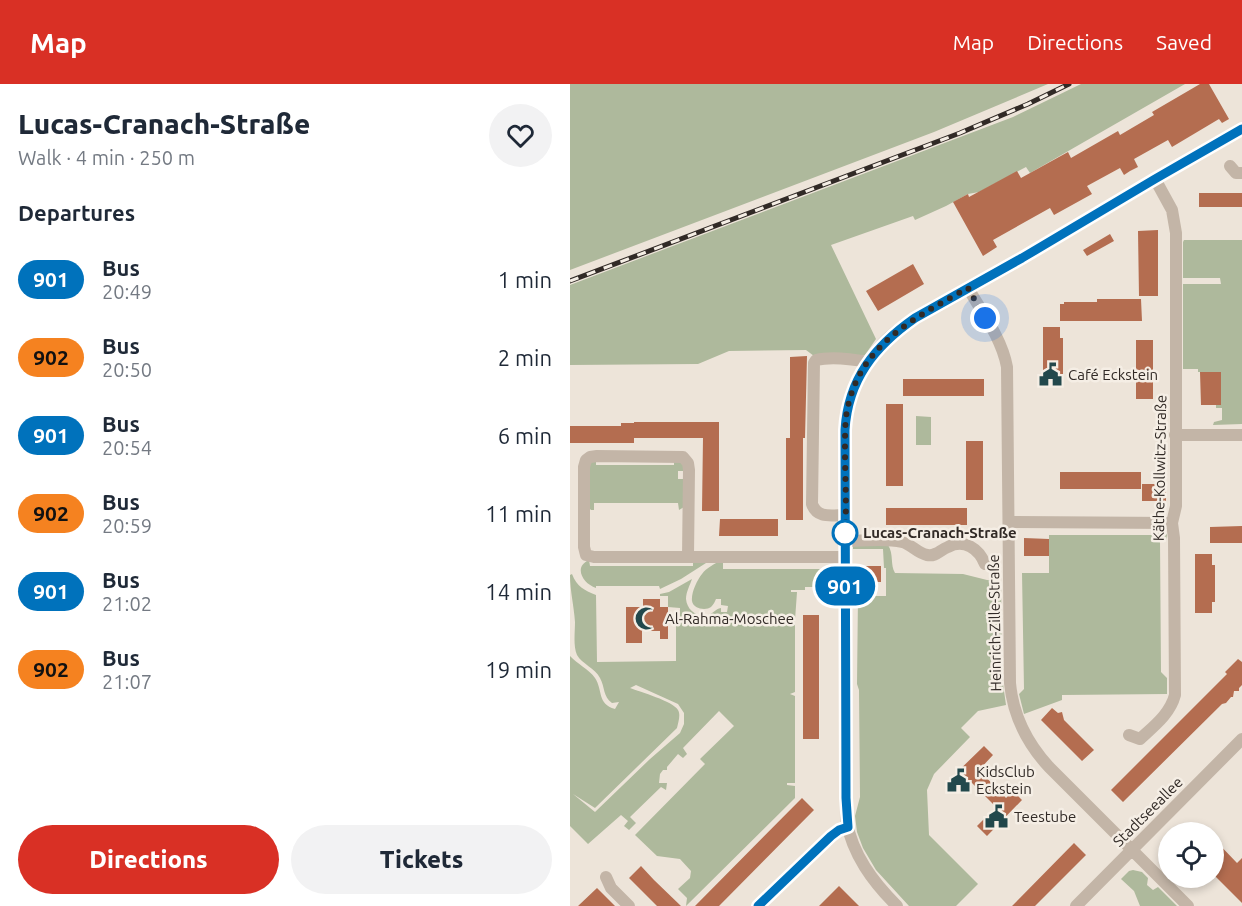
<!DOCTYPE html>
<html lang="en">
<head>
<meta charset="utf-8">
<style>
  body { margin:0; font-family:Ubuntu,sans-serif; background:#f2f2f3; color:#1f2937; height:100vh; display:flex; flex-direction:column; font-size:22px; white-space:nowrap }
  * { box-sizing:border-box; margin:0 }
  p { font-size:20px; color:#747a83 }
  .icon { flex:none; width:33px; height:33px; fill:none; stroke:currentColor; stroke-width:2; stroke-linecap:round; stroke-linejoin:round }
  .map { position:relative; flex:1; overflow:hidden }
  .sheet { display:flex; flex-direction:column; background:#fff; width:570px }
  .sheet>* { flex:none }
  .badge { padding:0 12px; border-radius:20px; font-size:21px; line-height:39px }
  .buttons { position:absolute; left:588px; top:738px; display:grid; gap:12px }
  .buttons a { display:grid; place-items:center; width:66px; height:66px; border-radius:50%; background:#fff; box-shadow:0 3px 9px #0003; font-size:30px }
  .you { position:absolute; width:30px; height:30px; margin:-15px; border:4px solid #fff; border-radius:50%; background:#1a73e8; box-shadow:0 0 0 9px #1a73e833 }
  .map>.badge { position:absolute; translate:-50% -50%; box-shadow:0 0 0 3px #fff }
  h2 { padding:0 18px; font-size:22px; line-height:54px }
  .round { display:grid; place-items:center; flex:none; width:63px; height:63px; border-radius:32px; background:#f2f2f3 }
  .head { display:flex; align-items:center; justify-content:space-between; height:102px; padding:0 18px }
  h1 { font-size:28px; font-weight:800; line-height:45px }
  .primary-button { display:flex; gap:12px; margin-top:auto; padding:12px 18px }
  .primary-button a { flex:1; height:69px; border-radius:36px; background:#d93025; color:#fff; font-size:24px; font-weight:800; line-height:69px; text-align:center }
  .primary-button a+a { background:#f2f2f3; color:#1f2937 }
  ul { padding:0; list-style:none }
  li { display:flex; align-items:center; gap:18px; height:78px; padding:0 18px }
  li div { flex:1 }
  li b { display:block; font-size:22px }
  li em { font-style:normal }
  li .badge { min-width:66px; font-weight:700; text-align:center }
  header { display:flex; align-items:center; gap:36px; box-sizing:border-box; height:84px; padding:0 30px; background:#d93025; color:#fff }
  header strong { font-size:28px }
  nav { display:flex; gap:33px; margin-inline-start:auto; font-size:21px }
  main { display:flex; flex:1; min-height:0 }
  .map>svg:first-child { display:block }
  .green { fill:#aeb99c; fill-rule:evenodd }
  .building { fill:#b46d50 }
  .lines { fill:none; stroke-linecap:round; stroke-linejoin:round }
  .minor { stroke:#c3b5a7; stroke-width:12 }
  .rail-casing { stroke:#312a26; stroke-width:5 }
  .rail { stroke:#f5eee5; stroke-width:3; stroke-dasharray:9; stroke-linecap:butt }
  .line-casing { stroke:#fff; stroke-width:14 }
  .line { stroke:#0072bc; stroke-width:9 }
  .walk { stroke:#312a26; stroke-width:6; stroke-dasharray:0 10.8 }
  .stop-dot { fill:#fff; stroke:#0072bc; stroke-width:3 }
  .labels { text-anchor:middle; stroke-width:5; stroke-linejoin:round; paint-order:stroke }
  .poi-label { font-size:15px; fill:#312a26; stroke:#f5eee5; text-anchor:start }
  .street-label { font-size:15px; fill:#312a26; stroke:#f5eee5 }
  .stop-label { font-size:15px; font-weight:bold; fill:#312a26; stroke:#f5eee5; text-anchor:start }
</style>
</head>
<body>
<header>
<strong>Map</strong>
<nav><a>Map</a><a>Directions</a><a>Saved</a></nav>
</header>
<main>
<section class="sheet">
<div class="head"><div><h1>Lucas-Cranach-Straße</h1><p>Walk · 4 min · 250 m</p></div><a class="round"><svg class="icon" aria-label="heart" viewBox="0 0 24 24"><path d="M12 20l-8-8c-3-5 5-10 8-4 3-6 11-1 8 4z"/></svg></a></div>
<h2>Departures</h2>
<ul>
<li><span class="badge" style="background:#0072bc;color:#fff">901</span><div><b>Bus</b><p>20:49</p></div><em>1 min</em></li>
<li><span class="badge" style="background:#f58220;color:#111">902</span><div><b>Bus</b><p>20:50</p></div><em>2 min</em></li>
<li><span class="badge" style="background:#0072bc;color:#fff">901</span><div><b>Bus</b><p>20:54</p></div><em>6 min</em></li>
<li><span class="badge" style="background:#f58220;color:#111">902</span><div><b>Bus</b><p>20:59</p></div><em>11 min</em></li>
<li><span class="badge" style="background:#0072bc;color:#fff">901</span><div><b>Bus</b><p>21:02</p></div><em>14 min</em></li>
<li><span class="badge" style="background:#f58220;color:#111">902</span><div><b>Bus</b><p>21:07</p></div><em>19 min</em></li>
</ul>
<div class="primary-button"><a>Directions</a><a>Tickets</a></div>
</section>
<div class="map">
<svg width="672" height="822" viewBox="0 0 672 822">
  <rect width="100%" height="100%" fill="#ede4d9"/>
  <path class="green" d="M 0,0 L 478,0 L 364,48 L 0,186 Z
    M 511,0 L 615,0 L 460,89 L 456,83 L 409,108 L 398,110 L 376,122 L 345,136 L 343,132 L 261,161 L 306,255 L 295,271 L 290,272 L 244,272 L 236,266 L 159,267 L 128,280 L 0,281 L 0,201 L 443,33 Z
    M 614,156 L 672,156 L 672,340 L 643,341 L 644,338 L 652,336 L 652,324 L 646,324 L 646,321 L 651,320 L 650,288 L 628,288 L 628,285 L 613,285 L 613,200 L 651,200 L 650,194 L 613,194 L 613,158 Z
    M 346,332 L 361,333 L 361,361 L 346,361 Z
    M 26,375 L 26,381 L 104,381 L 104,375 L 111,377 L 116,387 L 108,387 L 108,395 L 115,395 L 114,423 L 109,426 L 108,419 L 24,419 L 24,426 L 21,426 L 19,424 L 18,379 Z
    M 588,445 L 594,446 L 597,451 L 596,456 L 590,457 L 591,588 L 597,594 L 597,610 L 492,611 L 492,616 L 454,630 L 449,610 L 454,605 L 452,489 L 479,489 L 479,451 L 584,451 Z
    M 283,460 L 318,461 C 324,470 320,481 325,489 L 393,490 L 417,496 L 431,497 L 432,593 L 436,621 L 408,627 L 391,644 L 400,653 L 364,690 L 357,706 L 359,751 L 408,800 L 386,822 L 339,822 L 306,786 L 293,764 L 287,748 L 285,732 L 290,713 L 289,606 L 287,600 L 288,512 L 316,512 L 316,484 L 314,484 L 313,465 L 283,465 Z
    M 19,476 L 20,482 L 123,482 L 123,477 L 136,479 L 111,495 L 90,505 L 89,502 L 26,502 L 26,504 C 13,500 3,483 19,476 Z
    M 151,476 L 153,476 L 153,485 L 256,485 L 261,489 L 261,503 L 235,503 L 235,506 L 221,506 L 221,508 L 227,508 L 225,536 L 225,608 L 220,610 L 225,612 L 225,699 L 217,699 L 217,701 L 225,702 L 225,714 L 116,822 L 117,814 L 108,805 L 120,794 L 121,787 L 110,775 L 87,772 L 65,751 L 135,680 L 130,675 L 164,642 L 149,627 L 113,664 L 117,670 L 113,674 L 108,670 L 97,683 L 97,686 L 93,686 L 90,690 L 89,699 L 97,699 L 96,706 L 91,703 L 60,733 L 66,739 L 59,746 L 54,742 L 58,737 L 51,731 L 18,760 L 0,742 L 0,572 C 7,580 19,585 25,594 C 33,606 27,620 45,625 L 49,618 L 42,619 C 33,613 35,603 30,594 C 25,584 12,580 7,571 C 3,562 5,548 5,538 C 4,522 0,507 0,491 L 2,490 C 7,503 14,506 26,511 L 27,578 L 106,577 L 106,538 L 110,538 L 110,524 L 98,523 L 98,512 L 90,512 L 90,510 L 99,508 L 122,495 C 120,501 116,508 116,515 C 117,526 127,534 138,531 C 144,529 145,525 151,524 L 151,528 L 157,528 L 158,522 L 151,521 L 151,515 L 146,515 C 145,517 144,520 141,523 C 136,527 123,525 122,517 C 121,509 127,496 132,490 C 136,484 145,480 151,476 ZM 66,601 L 108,620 L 114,629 L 114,640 L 110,649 L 80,675 L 25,728 L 3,710 L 25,724 L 107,644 C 108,639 111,631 108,626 C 103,617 70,608 60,604 Z
    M 563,786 L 572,788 L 578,794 L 577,801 L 583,806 L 588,803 L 607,822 L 570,822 L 564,807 L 551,795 L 559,787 Z"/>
  <path class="building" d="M 630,0 L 639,0 L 659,35 L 652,39 L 649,35 L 602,63 L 598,56 L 564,75 L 568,83 L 560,87 L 554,91 L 550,84 L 517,102 L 522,110 L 484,131 L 480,124 L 423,156 L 427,163 L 413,172 L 383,118 L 398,110 L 399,113 L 447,87 L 451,94 L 498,68 L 501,74 L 548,47 L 550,51 L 584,31 L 582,28 Z
    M 629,109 L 672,109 L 672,123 L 629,123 Z
    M 588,146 L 588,212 L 569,212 L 568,147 Z
    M 540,150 L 544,157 L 517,172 L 513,166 Z
    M 343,180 L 354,200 L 308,227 L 296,207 Z
    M 527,215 L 571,215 L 572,237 L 490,237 L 490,220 L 494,220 L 494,218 L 527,218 Z
    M 473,243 L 490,243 L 490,254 L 493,254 L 493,290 L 490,290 L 490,302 L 473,302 Z
    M 566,256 L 583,256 L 583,315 L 566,315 Z
    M 237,272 L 235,354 L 233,354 L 233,436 L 216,436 L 216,354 L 220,354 L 220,273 Z
    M 630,288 L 651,288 L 651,321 L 631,321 Z
    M 333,295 L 414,295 L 414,312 L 333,312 Z
    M 316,320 L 333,320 L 333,402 L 316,402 Z
    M 64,338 L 149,338 L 149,427 L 132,427 L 133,354 L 64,354 L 64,359 L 0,359 L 0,342 L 51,342 L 51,339 L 64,339 Z
    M 396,357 L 413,357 L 413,416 L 396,416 Z
    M 490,388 L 571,388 L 571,405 L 490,405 Z
    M 572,400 L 596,400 L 596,417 L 572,417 Z
    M 316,424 L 397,424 L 397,441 L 316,441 Z
    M 150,435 L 208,435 L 208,452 L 149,452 Z
    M 672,442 L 672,459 L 640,459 L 640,443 Z
    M 454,454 L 479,455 L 479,472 L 454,472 Z
    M 625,470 L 642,470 L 642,481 L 645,481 L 645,518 L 642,518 L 642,529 L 625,529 Z
    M 294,482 L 311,482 L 311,498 L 294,498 Z
    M 73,515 L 90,515 L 90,523 L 98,523 L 98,555 L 90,555 L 90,547 L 72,547 L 72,559 L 56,559 L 56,523 L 73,523 Z
    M 233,531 L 249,531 L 249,655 L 233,655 Z
    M 668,575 L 672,578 L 672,601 L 669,604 L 669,607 L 664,607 L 663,613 L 661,613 L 656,619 L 652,620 L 553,718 L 541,706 L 657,590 L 655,588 Z
    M 482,624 L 488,629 L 492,628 L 494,636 L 524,666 L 512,677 L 471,636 Z
    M 414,662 L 423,671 L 409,686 L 436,714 L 443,707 L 452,716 L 417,752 L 407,742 L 426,723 L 399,696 L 389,706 L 379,696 Z
    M 232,714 L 244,726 L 149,822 L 125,822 Z
    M 644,755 L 667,779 L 672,774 L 672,819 L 644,791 Z
    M 504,759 L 516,771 L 465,822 L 442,822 Z
    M 71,782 L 84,796 L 111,822 L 87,822 L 59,794 Z
    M 269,802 L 289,822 L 249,822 Z
    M 27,804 L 45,822 L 8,822 Z"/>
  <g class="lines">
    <path class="minor" d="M 660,82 L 666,89 L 672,89
      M 398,204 C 412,228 432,255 437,283 L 440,599 C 443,632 457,659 479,683 L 618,822
      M 605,351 L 672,351
      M 275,431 C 262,431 247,435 242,420 L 244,279 L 246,276 C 262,272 282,275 298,278
      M 439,438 L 602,439
      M 275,457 C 292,457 316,454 332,458 C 341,460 347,469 357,471 C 366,473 370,466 378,463 C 394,454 409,465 415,480
      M 118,473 L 119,386 L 118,379 L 113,373 L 27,372 L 20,373 L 16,376 L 14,383 L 14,463 L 16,471 L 24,473 L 276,473
      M 559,651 L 570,655 C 584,642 600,630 605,611 L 604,454 L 602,439 L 606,422 L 606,149 L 602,126 L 585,95
      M 36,793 L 41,804 L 59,822
      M 188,822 L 261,752 L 269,746 L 278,743
      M 327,822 C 302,797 283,771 276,736 L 275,346 C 277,313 290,284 312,260 C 329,242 351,231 372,219 C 398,204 425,189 452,174 C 525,132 598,87 672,45
      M 506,822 L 672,655"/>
    <defs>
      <path id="rail" d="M 0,197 L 390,49 L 458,20 L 499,0"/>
    </defs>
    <use href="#rail" class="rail-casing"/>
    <use href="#rail" class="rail"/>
  </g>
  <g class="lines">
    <defs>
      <path id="line" d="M 188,822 L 261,752 L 269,746 L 278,743 L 276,714 L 275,346 C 278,295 305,262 345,234 L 452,174 L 585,95 L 672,45"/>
    </defs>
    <use href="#line" class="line-casing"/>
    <use href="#line" class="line"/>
    <path class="walk" d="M 275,449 C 277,421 275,393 275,366 C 275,355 275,344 276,333 C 286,262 343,235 398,204 L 415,234"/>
  </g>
  <defs>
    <symbol id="civic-bare" viewBox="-9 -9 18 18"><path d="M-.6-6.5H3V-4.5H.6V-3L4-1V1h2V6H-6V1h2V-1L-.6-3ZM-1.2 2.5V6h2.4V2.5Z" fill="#22484c" stroke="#f5eee5" stroke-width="2.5" paint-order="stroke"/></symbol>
    <symbol id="mosque-bare" viewBox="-9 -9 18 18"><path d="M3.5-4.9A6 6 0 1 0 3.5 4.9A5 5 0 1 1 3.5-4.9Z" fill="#22484c" stroke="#f5eee5" stroke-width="2.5" paint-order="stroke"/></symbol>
  </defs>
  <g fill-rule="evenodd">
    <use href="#civic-bare" x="464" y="274" width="33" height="33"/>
    <use href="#mosque-bare" x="60" y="518" width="33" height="33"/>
    <use href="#civic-bare" x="372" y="680" width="33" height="33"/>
    <use href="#civic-bare" x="410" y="716" width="33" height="33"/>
  </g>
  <circle class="stop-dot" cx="275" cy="449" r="12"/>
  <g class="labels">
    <g class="poi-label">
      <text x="498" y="296">Café Eckstein</text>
      <text x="95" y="540">Al-Rahma-Moschee</text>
      <text x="406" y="693">KidsClub<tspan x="406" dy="17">Eckstein</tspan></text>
      <text x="444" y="738">Teestube</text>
    </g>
    <g class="street-label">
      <text transform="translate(590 384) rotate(-89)" y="5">Käthe-Kollwitz-Straße</text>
      <text transform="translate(425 539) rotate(-91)" y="5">Heinrich-Zille-Straße</text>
      <text transform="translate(578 728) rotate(-45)" y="5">Stadtseeallee</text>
    </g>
    <g class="stop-label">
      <text x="293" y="454">Lucas-Cranach-Straße</text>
    </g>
  </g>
</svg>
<div class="buttons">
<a><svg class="icon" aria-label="locate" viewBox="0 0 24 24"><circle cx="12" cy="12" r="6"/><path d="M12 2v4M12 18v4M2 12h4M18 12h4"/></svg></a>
</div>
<div class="you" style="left:415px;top:234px"></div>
<b class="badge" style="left:275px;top:502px;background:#0072bc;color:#fff">901</b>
</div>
</main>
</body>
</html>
